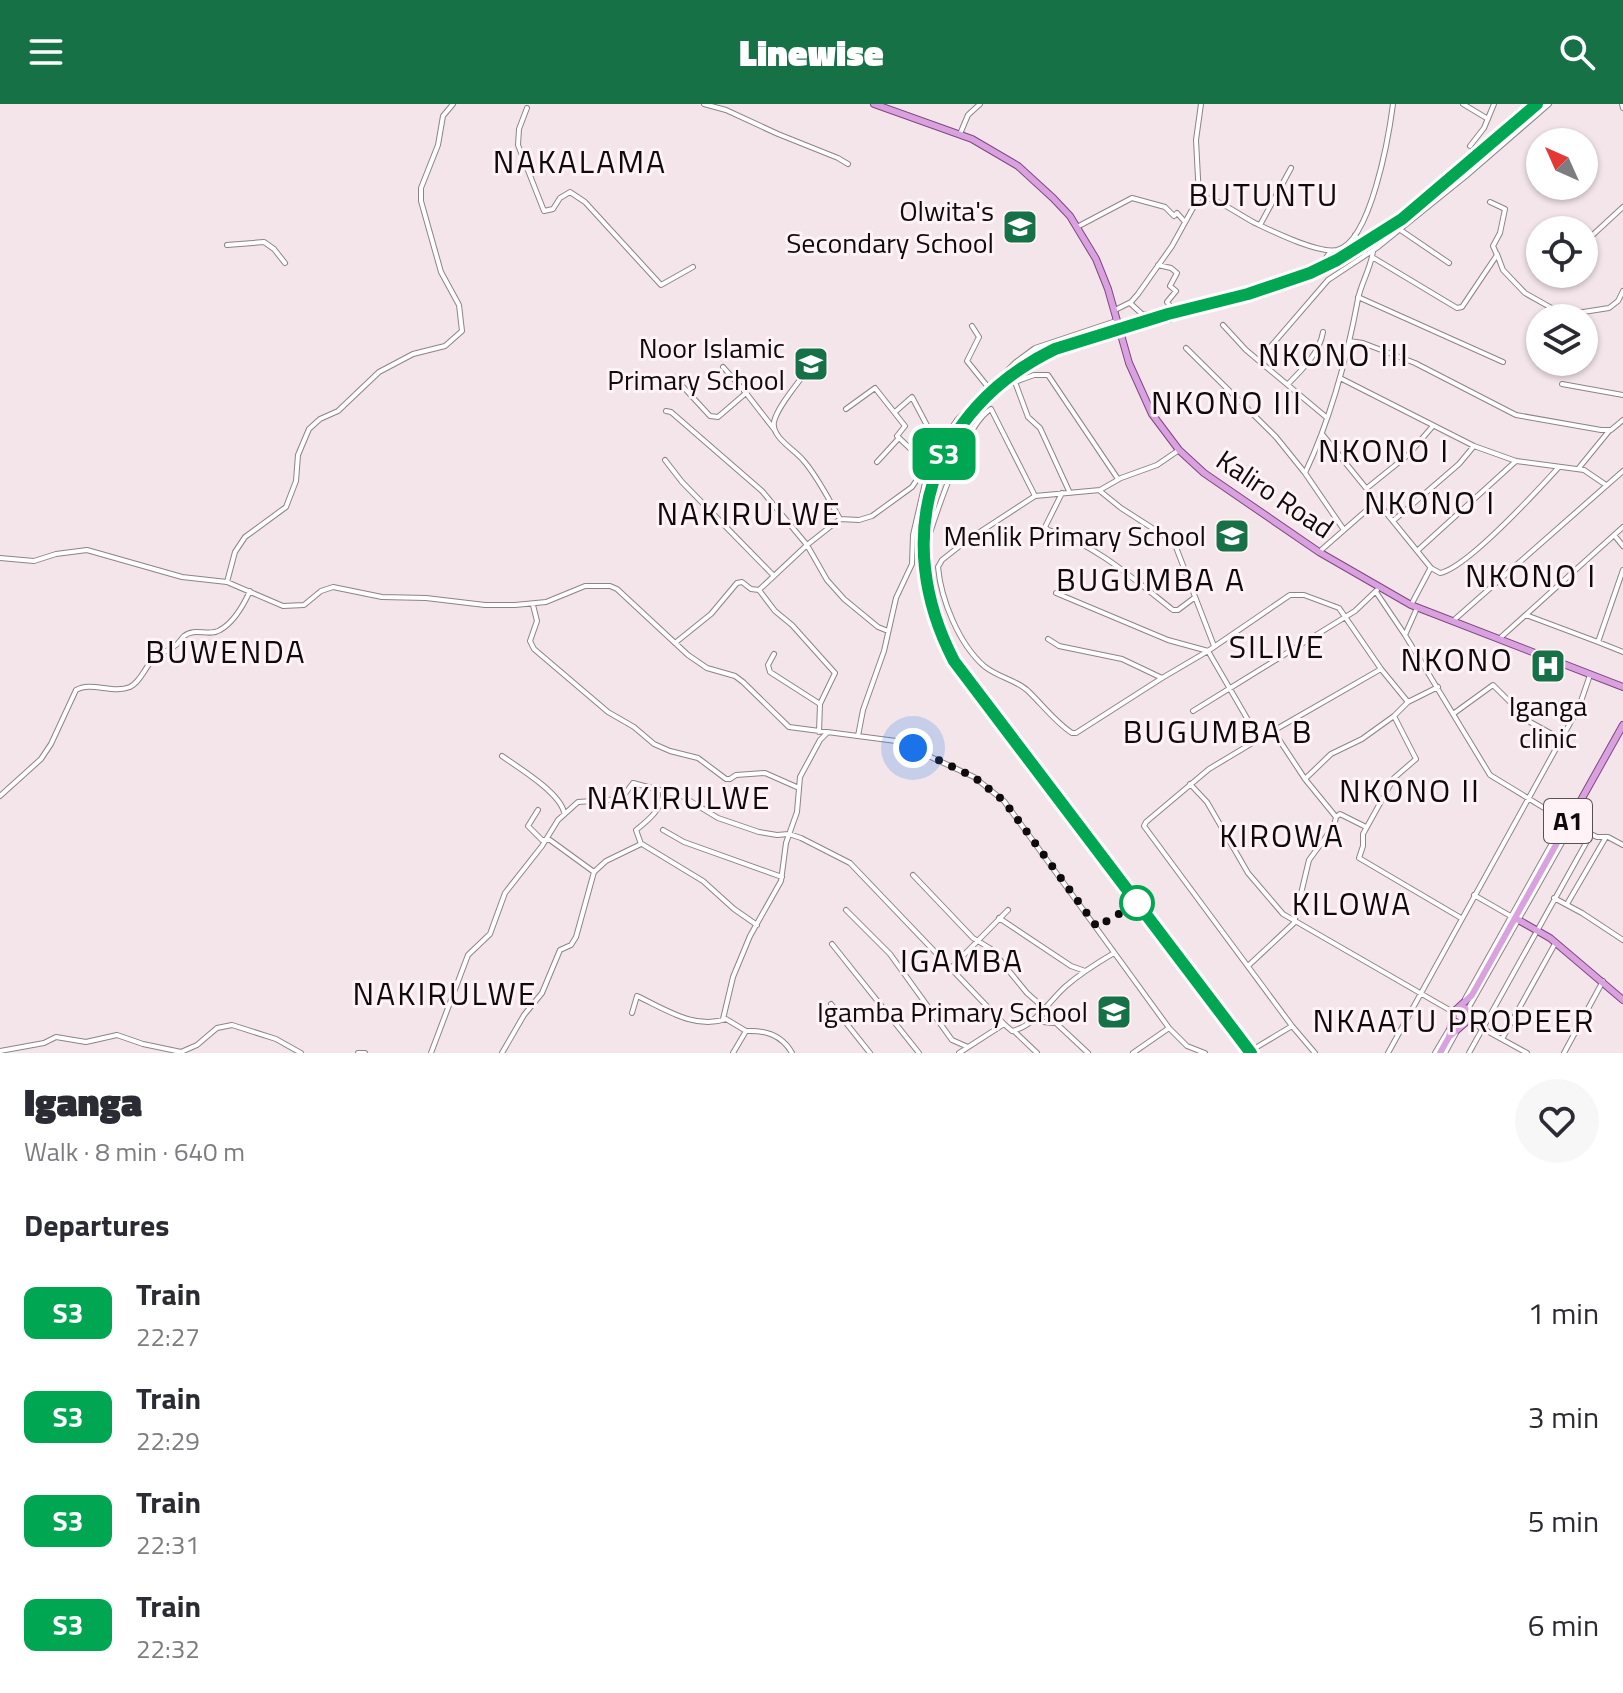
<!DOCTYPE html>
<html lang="en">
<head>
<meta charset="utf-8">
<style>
  body { margin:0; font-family:"Titillium Web",sans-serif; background:#f7f7f7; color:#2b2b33; height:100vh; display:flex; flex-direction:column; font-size:30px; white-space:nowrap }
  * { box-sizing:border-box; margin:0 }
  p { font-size:26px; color:#7c7c81 }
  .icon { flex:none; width:44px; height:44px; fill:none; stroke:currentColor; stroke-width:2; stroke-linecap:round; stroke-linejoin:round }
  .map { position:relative; height:949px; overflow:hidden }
  .side { display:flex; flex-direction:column; background:#fff; flex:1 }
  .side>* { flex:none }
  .badge { padding:0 16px; border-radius:12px; font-size:28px; line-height:52px }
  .needle { width:52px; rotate:315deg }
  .buttons { position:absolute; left:1526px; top:24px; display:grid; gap:16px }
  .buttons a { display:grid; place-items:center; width:72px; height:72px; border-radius:50%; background:#fff; box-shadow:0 2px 6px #0004; font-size:40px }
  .you { position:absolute; width:40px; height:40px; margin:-20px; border:6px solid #fff; border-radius:50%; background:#1a73e8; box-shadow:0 0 0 12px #1a73e833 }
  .map>.badge { position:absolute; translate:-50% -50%; box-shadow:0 0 0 4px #fff }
  h2 { padding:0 24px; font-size:30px; line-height:72px }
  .round { display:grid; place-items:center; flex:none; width:84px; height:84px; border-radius:42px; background:#f7f7f7 }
  .summary { display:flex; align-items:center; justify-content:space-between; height:136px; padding:0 24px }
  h1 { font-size:38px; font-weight:800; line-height:60px }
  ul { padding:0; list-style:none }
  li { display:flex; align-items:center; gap:24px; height:104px; padding:0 24px }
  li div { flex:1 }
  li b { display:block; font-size:30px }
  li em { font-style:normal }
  li .badge { min-width:88px; font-weight:700; text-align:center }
  header { display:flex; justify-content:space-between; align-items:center; height:104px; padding:0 24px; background:#167146; color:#fff; font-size:36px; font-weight:800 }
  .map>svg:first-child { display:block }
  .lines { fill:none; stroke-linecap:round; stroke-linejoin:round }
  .minor-casing { stroke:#8f8387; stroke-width:6 }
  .major-casing { stroke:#824586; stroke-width:8 }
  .minor { stroke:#fff; stroke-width:4 }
  .major { stroke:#d9a2de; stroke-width:6 }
  .rail-casing { stroke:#393335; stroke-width:5 }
  .rail { stroke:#fff3f7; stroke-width:2; stroke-dasharray:6; stroke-linecap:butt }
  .line-casing { stroke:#fff; stroke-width:18 }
  .line { stroke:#00a651; stroke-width:12 }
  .walk { stroke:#0f0b0c; stroke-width:8; stroke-dasharray:0 14.4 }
  .stop-dot { fill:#fff; stroke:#00a651; stroke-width:4 }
  .labels { text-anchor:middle; stroke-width:6; stroke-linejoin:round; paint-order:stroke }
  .shield { fill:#fff3f7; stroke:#575152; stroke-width:2 }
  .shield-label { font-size:26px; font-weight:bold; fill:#0f0b0c }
  .poi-label { font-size:28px; fill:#0f0b0c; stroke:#fff3f7; text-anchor:end }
  .street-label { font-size:28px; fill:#0f0b0c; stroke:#fff3f7 }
  .quarter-label { font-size:32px; letter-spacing:2px; fill:#0f0b0c; stroke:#fff3f7 }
</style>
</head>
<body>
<header><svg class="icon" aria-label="menu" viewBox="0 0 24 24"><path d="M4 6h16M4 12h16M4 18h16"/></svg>Linewise<svg class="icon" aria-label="search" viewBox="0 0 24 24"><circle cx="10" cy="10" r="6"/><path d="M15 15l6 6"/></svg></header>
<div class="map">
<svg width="1623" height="949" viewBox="0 0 1623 949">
  <rect width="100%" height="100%" fill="#f3e5ea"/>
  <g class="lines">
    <defs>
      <path id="minor" d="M 704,0 L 726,6 L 778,30 L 838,54 L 848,60
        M 1463,0 L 1488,15
        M 1622,0 L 1623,4
        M 527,4 L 519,25 L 518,41 L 544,107 L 553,105 L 560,94 L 570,88 L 585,98 L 661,181 L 693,163
        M 960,30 L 968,11 L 980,0
        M 1470,42 L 1484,24 L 1494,0
        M 1199,93 L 1196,36 L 1201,0
        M 1260,121 L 1291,64
        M 1077,123 L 1132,94 L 1165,103 L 1174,112 L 1177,109 L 1185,118
        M 1399,125 L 1449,159
        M 1355,131 L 1365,151
        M 1532,139 L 1540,146
        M 1584,139 L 1623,103
        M 227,141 L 264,138 L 274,145 L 285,159
        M 1497,150 L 1503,166 L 1525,189 L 1564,211 L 1609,204 L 1618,197 L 1623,187
        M 1372,153 L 1457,204 L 1462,203 L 1497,151 L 1493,142 L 1500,129 L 1505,105 L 1490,98
        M 1158,161 L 1171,164 L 1177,169 L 1170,182 L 1176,187 L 1167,198 L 1171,203 L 1168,210 L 1170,216
        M 1358,193 L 1503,258
        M 1130,199 L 1143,211 L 1224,196 L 1309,168 L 1320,162 L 1331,147
        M 1115,206 L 1131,198 L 1138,190 L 1172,142 L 1199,93 C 1219,94 1237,110 1255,119 C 1272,127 1318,150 1337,146 C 1371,138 1389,31 1393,0
        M 1223,221 L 1246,246 L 1326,313
        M 972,222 L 979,233 L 967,257 L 988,283
        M 1349,237 L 1363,239 L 1415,259 L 1516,311 L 1601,326 L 1611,326 L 1623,316
        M 1186,244 L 1276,333 L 1305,369 L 1344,426 L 1319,448
        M 1259,256 L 1328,176 L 1378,143 L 1466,72 L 1549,0
        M 808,265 C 799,278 777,303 774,318 C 771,333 795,346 803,356 C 818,373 829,396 840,415
        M 674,273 L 710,312 L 718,313 L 746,289 L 723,263
        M 1340,274 L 1474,342 L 1516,357 L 1584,366 L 1606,381
        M 1288,280 C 1302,266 1320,248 1323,228
        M 1562,280 L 1623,291
        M 746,289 L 774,325
        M 846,305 L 875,284 L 905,322 L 897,332 L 919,353 L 931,357
        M 666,307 L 671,308 L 762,387 L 807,441 L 827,476 L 844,495 L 878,523 L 888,527
        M 895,308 L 912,293 L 931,329 L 944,336
        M 1322,330 L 1431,464 L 1440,469 C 1467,464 1537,387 1558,364
        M 665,356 L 682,378 L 773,471
        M 877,358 L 899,334
        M 1578,365 L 1609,327
        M 1305,369 C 1331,314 1347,254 1358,195 C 1361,179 1371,164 1373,147
        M 1367,384 L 1408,351 L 1432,323
        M 1069,387 L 1040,324 L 1028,313 L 1015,278 L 1034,271 L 1048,271 L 1118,375
        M 1100,387 L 1121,404 L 1174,438 L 1214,542
        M 1062,389 L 1045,423 L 1048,426 C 1094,439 1136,477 1173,506 L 1178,506 L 1194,494
        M 1393,417 L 1459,360 L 1474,342
        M 1344,426 L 1376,398
        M 930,429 C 939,401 967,318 991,305 L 1035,392
        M 1614,431 L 1623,442
        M 1417,447 L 1516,357
        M 0,454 L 34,457 L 56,450 L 87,446 L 182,473 L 227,478 L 283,502 L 304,501 L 321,487 L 333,483 L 382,493 L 426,494 L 485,501 L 515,501 L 546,498 L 585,482 L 610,482 L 617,485 L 688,551 L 707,564 L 735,572 L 743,578 L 789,623 L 896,637 L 974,673 L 1004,697 L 1169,924 L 1187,942 L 1205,949
        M 227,478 L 235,448 L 245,433 L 286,403 L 296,377 L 298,351 L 309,325 L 320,315 L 338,307 L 379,268 L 413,250 L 445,242 L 462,227 L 459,201 L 441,168 L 421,97 L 421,84 L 438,41 L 443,12 L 453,0
        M 759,486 L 775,507 L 792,521 L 835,569 L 820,600 L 819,628
        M 1376,488 L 1405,531 L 1490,671 L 1572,721 L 1597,733 L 1608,733 L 1623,741
        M 1056,489 L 1168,536 L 1208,547 L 1259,635 L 1381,565
        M 533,501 L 537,517 L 530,537 L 534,545 L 608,608 L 634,623 L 654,640 L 670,647 L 698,654 L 726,675 L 730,675 L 736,671 L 765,669 L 799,684
        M 1411,501 L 1430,465
        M 1526,511 L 1598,538 L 1623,466
        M 1454,516 L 1623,367
        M 1405,531 L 1417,504
        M 1048,535 L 1059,542 L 1122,555 L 1162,574 L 1208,547 L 1290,491 L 1304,491 L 1339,504 L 1381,565 L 1408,598
        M 1499,535 L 1623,423
        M 1598,538 L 1623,548
        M 675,539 L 711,510 L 737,479 L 742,478 L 751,485 L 759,486 L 807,441 L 840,415 L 859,416 L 872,412 L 912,383 L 957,316 L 1016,258 L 1035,244 L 1116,217
        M 774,550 L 768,561 L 770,568 L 820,600
        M 1162,574 L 1076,629 L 1072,629 C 1055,618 1042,600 1027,586 C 1014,575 997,573 984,562 C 959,540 941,496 938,463 L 942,456 L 966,437 L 1035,392 L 1100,386 L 1121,374 L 1157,361 L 1179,346
        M 1193,607 L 1355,507 L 1377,486
        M 1453,610 L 1493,581 L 1530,618 L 1561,635
        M 1394,612 L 1416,655 L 1394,674 L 1363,730 L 1363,742 L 1359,754 L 1461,814
        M 858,632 L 863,606 L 884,547 L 896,494 L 912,460 L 913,431 L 928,366
        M 1259,635 L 1209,665 L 1146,718 L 1144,722 L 1292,922 L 1315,949
        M 502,652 C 519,664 559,688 564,708
        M 1305,675 L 1331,650 L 1362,635 L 1394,612 L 1408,598 L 1438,583
        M 1190,680 L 1207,698 L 1248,769 L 1283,810 L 1453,908
        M 0,692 L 41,655 L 51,640 L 76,586 C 91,577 113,590 130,583 C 140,578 144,566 150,559 C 156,550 167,548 176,541 C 179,539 181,535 184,532 C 195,523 209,533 220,526 C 233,519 244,500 250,487
        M 538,706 L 528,722 L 542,736 L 550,736 L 594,768
        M 1336,713 L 1340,710 L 1366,723
        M 663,726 L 684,738 L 782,773
        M 642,740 L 703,777 L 734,805 L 757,821
        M 913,771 L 973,834 L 991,845 L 1027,889 L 1044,904
        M 1474,791 L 1514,814
        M 1554,794 L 1582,809 L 1623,836
        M 1567,800 L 1606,733
        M 846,806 L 890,850 L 952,936 L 968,943
        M 999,814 L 1071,862 L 1085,867
        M 832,840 L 919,949
        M 1248,862 L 1294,819 L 1309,756 L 1334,722 L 1336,713 L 1305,675 L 1274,628
        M 951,864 L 1008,806
        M 1465,895 L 1565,716
        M 831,900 L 870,949
        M 1469,903 L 1572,721
        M 1043,907 L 1088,949
        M 632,909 L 637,892 C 665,905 695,926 726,915 L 746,927
        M 723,915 L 733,873 L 750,832 L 781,777 L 786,739 L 797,708 L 800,673 L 820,636 L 827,629
        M 1467,916 L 1527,949
        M 1034,917 L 1053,919
        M 1014,927 L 1037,949
        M 1502,935 L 1556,838
        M 0,947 L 44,939 L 56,933 L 86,938 L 117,931 L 143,940 L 181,948 L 197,941 L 217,924 L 232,921 L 276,935 L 301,949
        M 358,949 L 365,949
        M 431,949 L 468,851 L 490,830 L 505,789 L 542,742 L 558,716 L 578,698 L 621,695 L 633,679 L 682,692 L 718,714 L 759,728 L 777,731 L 789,730 L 801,734 L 850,759 L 1004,920
        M 502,949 L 524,911 L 542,889 L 560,846 L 571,841 L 576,833 L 594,768 L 606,757 L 641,740 L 636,726 C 650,715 662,705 664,686
        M 733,949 L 746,927 C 766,926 782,931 792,949
        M 959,949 L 1004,920 L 1012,927 C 1035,922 1049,897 1066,882 C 1081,869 1097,859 1114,849
        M 1133,949 L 1169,924
        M 1247,949 L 1292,922
        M 1388,949 L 1579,603 L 1590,571
        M 1435,949 L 1448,927
        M 1445,949 L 1456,929
        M 1469,949 L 1591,730
        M 1564,949 L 1603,877"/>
      <path id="major" d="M 874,0 L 972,35 L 1018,62 L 1053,94 L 1070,112 L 1096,155 L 1108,185 L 1129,259 L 1152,310 L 1179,346 L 1204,369 L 1319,448 L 1411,501 L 1623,583
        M 1515,814 L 1550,834 L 1623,896
        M 1459,903 L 1472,891 L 1623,621
        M 1449,933 L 1466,918 L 1469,911 L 1465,904 L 1459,903 L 1453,908 L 1452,916 L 1462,921
        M 1440,949 L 1449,933 L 1452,916"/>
    </defs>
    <use href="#minor" class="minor-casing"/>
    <use href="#major" class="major-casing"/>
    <use href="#minor" class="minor"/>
    <use href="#major" class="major"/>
    <defs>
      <path id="rail" d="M 1251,949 L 954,557 C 890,434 929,305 1055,245 L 1168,210 L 1248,190 L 1310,169 L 1337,156 L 1402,115 L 1537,0"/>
    </defs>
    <use href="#rail" class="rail-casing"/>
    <use href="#rail" class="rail"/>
  </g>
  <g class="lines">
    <defs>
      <path id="line" d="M 1251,949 L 954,557 C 890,434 929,306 1055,245 L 1168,210 L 1248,190 L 1310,169 L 1337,156 L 1402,115 L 1537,0"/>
    </defs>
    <use href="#line" class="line-casing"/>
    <use href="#line" class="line"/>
    <path class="walk" d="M 913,644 L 974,673 L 1004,697 L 1097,823 L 1137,799"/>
  </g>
  <defs>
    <symbol id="school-square" viewBox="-11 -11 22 22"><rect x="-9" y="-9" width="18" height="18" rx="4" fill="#167146" stroke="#fff3f7"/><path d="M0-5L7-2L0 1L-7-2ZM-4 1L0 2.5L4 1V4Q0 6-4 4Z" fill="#fff"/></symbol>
    <symbol id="hospital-square" viewBox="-11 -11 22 22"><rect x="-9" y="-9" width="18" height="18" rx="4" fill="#167146" stroke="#fff3f7"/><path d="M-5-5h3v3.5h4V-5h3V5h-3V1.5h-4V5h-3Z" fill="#fff"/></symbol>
  </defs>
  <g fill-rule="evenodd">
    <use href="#school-square" x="1000" y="103" width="40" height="40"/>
    <use href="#school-square" x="791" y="240" width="40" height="40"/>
    <use href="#school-square" x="1212" y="412" width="40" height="40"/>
    <use href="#hospital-square" x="1528" y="542" width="40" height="40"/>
    <use href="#school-square" x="1094" y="888" width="40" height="40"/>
  </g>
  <circle class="stop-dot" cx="1137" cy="799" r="16"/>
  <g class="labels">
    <rect class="shield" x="1544" y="695" width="48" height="44" rx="6"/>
    <g class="shield-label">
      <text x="1568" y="726">A1</text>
    </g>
    <g class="poi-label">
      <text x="994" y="117">Olwita's<tspan x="994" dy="32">Secondary School</tspan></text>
      <text x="785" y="254">Noor Islamic<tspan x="785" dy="32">Primary School</tspan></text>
      <text x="1206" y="442">Menlik Primary School</text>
      <text x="1548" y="612" text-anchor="middle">Iganga<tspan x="1548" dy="32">clinic</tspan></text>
      <text x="1088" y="918">Igamba Primary School</text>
    </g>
    <g class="street-label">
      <text transform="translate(1275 390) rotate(34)" y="10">Kaliro Road</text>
    </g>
    <g class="quarter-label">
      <text x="580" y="69">NAKALAMA</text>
      <text x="1264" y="102">BUTUNTU</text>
      <text x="1334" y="262">NKONO III</text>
      <text x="1227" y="310">NKONO III</text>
      <text x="1384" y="358">NKONO I</text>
      <text x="1430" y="410">NKONO I</text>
      <text x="749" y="421">NAKIRULWE</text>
      <text x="1531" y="483">NKONO I</text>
      <text x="1151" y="487">BUGUMBA A</text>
      <text x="1277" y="554">SILIVE</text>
      <text x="226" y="559">BUWENDA</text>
      <text x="1457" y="567">NKONO</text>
      <text x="1218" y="639">BUGUMBA B</text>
      <text x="1410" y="698">NKONO II</text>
      <text x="679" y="705">NAKIRULWE</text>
      <text x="1282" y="743">KIROWA</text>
      <text x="1352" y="811">KILOWA</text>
      <text x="962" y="868">IGAMBA</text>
      <text x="445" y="901">NAKIRULWE</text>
      <text x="1454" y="928">NKAATU PROPEER</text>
    </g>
  </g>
</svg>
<div class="buttons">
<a><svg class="needle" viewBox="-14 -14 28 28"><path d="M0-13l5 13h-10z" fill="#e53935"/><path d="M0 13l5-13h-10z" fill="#7c7c81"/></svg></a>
<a><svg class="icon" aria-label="locate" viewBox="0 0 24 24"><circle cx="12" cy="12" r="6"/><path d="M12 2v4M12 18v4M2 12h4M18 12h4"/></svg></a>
<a><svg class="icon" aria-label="layers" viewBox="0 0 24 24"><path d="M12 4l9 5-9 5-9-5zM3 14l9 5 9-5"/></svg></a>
</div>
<div class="you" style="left:913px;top:644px"></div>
<b class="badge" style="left:944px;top:350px;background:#00a651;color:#fff">S3</b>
</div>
<section class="side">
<div class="summary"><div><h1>Iganga</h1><p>Walk · 8 min · 640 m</p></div><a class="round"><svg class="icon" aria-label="heart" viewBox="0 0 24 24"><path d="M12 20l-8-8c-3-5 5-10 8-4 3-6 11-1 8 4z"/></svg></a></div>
<h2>Departures</h2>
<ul>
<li><span class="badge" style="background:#00a651;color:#fff">S3</span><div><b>Train</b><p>22:27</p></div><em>1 min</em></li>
<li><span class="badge" style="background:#00a651;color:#fff">S3</span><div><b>Train</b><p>22:29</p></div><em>3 min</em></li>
<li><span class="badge" style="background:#00a651;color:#fff">S3</span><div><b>Train</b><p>22:31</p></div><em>5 min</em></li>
<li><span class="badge" style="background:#00a651;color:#fff">S3</span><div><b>Train</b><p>22:32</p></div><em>6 min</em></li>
</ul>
</section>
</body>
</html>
